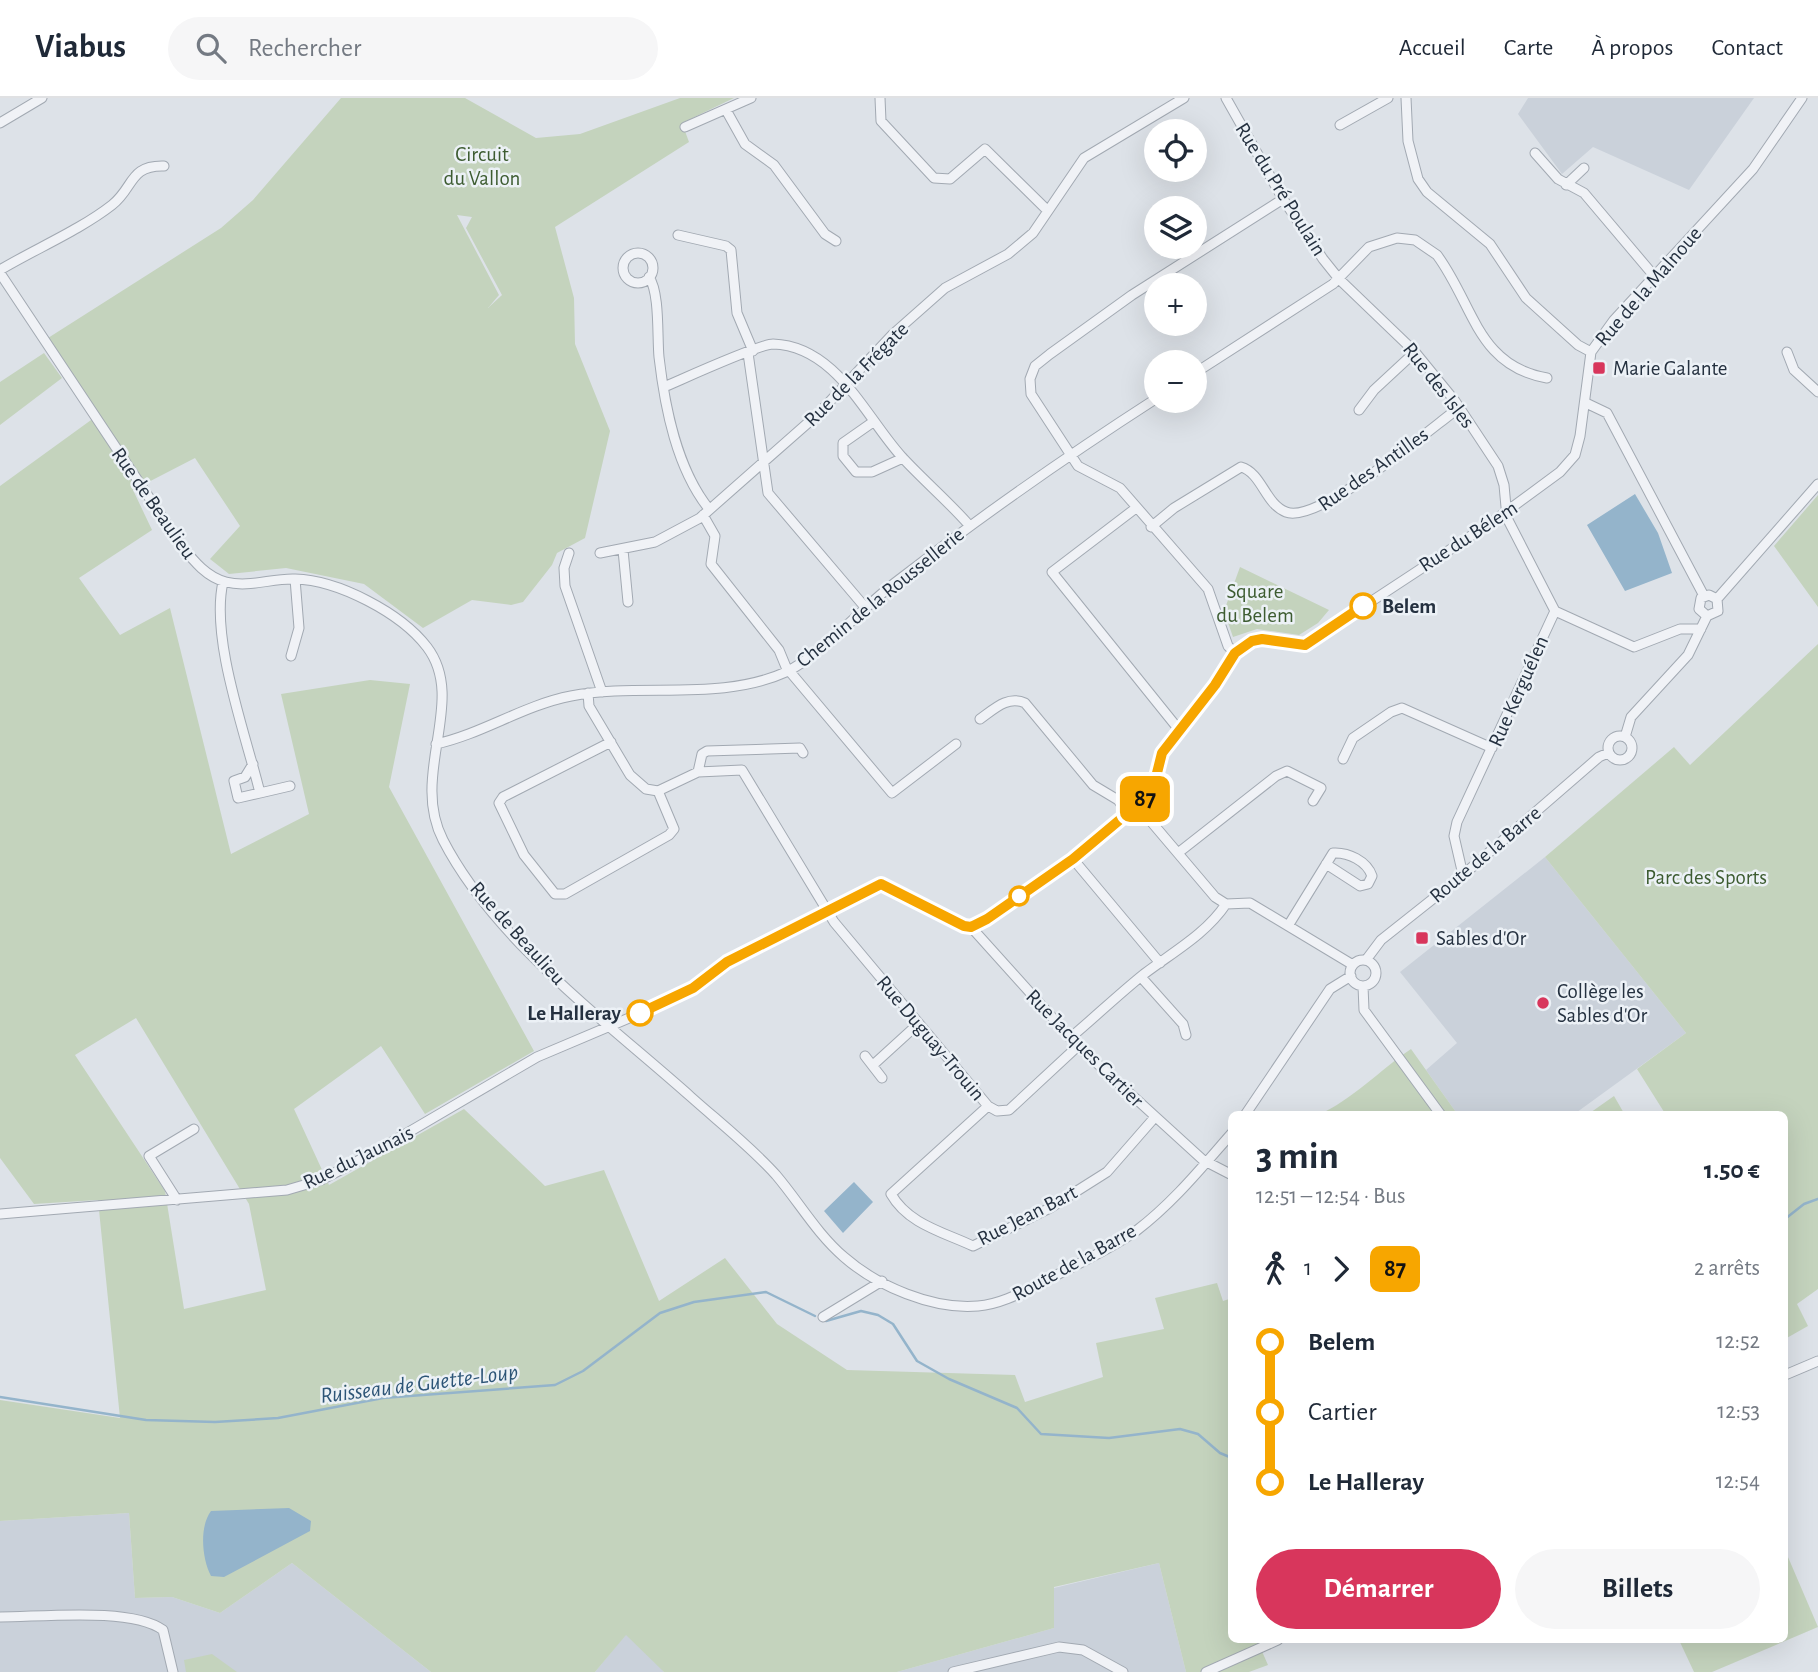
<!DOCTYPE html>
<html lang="fr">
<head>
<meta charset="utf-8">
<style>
  body { margin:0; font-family:"Alegreya Sans",sans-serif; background:#f6f6f7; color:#1f2937; height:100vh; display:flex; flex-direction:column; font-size:26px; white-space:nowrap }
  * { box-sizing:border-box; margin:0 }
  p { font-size:23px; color:#747a83 }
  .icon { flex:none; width:38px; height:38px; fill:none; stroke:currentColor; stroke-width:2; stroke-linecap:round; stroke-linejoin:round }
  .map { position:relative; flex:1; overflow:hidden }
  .details { position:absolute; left:1228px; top:1013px; width:560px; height:532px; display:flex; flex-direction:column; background:#fff; border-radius:10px; box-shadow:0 7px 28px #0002 }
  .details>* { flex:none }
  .badge { padding:0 14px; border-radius:10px; font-size:24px; line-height:46px }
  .buttons { position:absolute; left:1144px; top:21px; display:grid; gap:14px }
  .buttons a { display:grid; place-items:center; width:63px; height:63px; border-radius:50%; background:#fff; box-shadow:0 7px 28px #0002; font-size:35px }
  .map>.badge { position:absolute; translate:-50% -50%; box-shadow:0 0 0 4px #fff }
  .legs { display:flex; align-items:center; gap:10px; height:77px; padding:0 28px; font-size:23px }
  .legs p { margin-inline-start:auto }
  .overview { display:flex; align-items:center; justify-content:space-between; height:119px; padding:0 28px }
  h1 { font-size:38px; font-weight:600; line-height:52px }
  .button { display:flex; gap:14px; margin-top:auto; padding:14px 28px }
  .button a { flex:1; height:80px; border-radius:42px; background:#d8365c; color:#fff; font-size:28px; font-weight:600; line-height:80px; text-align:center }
  .button a+a { background:#f6f6f7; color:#1f2937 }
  ul { padding:0 28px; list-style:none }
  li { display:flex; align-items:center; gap:24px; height:70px; font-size:26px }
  li i { display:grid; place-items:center; width:10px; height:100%; margin:0 9px; background:currentColor }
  li i::after { content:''; width:18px; height:18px; margin:-9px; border:5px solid; border-radius:50%; background:#fff }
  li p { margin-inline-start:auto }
  li:first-child i { background:linear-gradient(#0000 50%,currentColor 0) }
  li:last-child i { background:linear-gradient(currentColor 50%,#0000 0) }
  header { display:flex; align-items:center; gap:42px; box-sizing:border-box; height:98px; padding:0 35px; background:#fff; border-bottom:2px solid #e0e1e3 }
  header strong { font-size:33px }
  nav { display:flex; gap:38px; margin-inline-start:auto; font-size:24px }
  .search { width:490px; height:63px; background:#f6f6f7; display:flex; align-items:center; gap:18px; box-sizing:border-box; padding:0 24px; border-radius:38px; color:#747a83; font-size:26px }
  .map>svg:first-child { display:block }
  .built { fill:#cad1da }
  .green { fill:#c4d3bd; fill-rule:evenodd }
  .water { fill:#94b4cb }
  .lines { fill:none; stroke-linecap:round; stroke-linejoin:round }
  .stream { stroke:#94b4cb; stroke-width:2.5 }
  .street-casing { stroke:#a2a9b2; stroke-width:11 }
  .street { stroke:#f0f2f6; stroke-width:9 }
  .line-1-casing { stroke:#fff; stroke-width:16 }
  .line-1 { stroke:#f7a600; stroke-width:10 }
  .poi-dot { fill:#d8365c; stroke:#ecf1f6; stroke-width:2.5 }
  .stop-1-dot { fill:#fff; stroke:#f7a600; stroke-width:3.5 }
  .labels { text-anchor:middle; stroke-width:5; stroke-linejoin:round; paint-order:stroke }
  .park-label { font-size:21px; fill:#3d5c31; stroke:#ecf1f6 }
  .street-label { font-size:21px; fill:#253140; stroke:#ecf1f6 }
  .poi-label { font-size:21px; fill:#253140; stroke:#ecf1f6; text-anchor:start }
  .stop-label { font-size:21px; font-weight:bold; fill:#253140; stroke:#ecf1f6; text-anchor:start }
  .water-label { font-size:23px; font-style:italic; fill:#2c5476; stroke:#ecf1f6 }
</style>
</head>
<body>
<header>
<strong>Viabus</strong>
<div class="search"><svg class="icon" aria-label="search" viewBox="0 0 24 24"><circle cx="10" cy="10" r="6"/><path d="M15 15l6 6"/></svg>Rechercher</div>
<nav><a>Accueil</a><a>Carte</a><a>À propos</a><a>Contact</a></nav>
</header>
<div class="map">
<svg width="1818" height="1574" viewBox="0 0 1818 1574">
  <rect width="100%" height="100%" fill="#dde2e8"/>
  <path class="built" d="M 1528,0 L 1754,0 L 1689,92 L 1593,49 L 1562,76 L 1518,16 Z
    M 1545,759 L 1686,935 L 1573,1017 L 1458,1017 L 1426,972 L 1457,945 L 1400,874 Z
    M 129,1415 L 135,1500 L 172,1499 L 220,1515 L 292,1465 L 431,1574 L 0,1574 L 0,1423 Z
    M 1159,1465 L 1186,1574 L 897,1574 L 1054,1530 L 1054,1490 Z
    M 626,1536 L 659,1567 L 664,1574 L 595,1574 Z"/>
  <path class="green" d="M 341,0 L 465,0 L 536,40 L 580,36 L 680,0 L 734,0 L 682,25 L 689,44 L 555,129 L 574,200 L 575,246 L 610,333 L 585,440 L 557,455 L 552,467 L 523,504 L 511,507 L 472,502 L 423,530 L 364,486 L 286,470 L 229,476 L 210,461 L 240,428 L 195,360 L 133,392 L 152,432 L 79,480 L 120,537 L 170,510 L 231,756 L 309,716 L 281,596 L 370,582 L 410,586 L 389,689 L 534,953 L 425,1016 L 381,948 L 294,1011 L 329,1087 L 464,1011 L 545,1088 L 604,1072 L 659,1203 L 725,1160 L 777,1226 L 847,1272 L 1015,1277 L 1025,1304 L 1103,1279 L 1096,1245 L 1164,1231 L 1155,1200 L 1217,1185 L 1223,1203 L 1232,1200 L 1232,1542 L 1257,1542 L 1268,1567 L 1249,1574 L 1186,1574 L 1159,1465 L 1054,1489 L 1054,1530 L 897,1574 L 664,1574 L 626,1537 L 595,1574 L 431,1574 L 292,1465 L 220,1515 L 172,1499 L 135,1500 L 129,1415 L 0,1423 L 0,1302 L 120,1320 L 98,1102 L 34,1106 L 0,1060 L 0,388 L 98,317 L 48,240 L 221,130 L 253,102 ZM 457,117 L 472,119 L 466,130 L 502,197 L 488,210 L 499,197 ZM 136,920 L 249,1106 L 266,1192 L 184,1211 L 165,1093 L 75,957 Z
    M 44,255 L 62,280 L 0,327 L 0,284 Z
    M 1818,397 L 1818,509 L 1774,448 Z
    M 1240,469 L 1329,512 L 1318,525 L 1299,537 L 1257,531 L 1233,539 L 1224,513 Z
    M 1818,546 L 1818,1191 L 1797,1206 L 1808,1228 L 1785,1241 L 1785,1017 L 1666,1017 L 1637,971 L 1686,935 L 1545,759 L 1674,649 L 1690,667 Z
    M 1411,951 L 1458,1017 L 1318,1017 C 1352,1002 1380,972 1411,951 Z
    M 1614,998 L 1625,1017 L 1587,1017 Z
    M 1785,1452 L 1818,1529 L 1712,1574 L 1694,1574 L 1679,1542 L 1785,1542 Z
    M 212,1556 L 237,1574 L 186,1574 L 184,1562 Z"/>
  <path class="water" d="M 1635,396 L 1658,435 L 1672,475 L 1625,493 L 1587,427 Z
    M 854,1084 L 873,1104 L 843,1135 L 824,1113 Z
    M 289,1410 L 311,1423 L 310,1433 L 224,1479 L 211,1478 C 202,1461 199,1429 211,1413 Z"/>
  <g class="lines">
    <path class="stream" d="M 1785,1121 L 1804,1106 L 1818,1101
      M 826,1223 L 861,1213 L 878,1217 L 893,1226 L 917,1263 L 949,1281 L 1017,1310 L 1041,1336 L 1109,1340 L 1180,1331 L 1198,1336 L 1220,1355 L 1232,1360
      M 0,1299 L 146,1322 L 215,1324 L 278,1320 L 383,1300 L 555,1287 L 583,1273 L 660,1215 L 694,1204 L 766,1194 L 815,1218"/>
    <defs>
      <path id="street" d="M 880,0 L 881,23 L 934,80 L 950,81 L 985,51 L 1048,113
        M 1226,0 L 1283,101 L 1323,161 L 1339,181 L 1415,254 L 1455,303 L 1498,368 L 1504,387 L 1507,420 L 1555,513
        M 1406,0 L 1408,43 L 1418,81 L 1427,94 L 1490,146 L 1526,200 L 1578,247 L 1591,254
        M 726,12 L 745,46 L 774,67 L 825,136 L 836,143
        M 0,25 L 42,0
        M 1340,27 L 1388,0
        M 685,29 L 751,0
        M 1535,55 L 1558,81 L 1584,95 L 1655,179
        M 1566,87 L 1584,70
        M 678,137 L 726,148 L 731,152 L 737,215 L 753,253
        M623 170a15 15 0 1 1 30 0a15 15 0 1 1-30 0Z
        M 0,172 C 35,151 80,132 112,107 C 134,90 129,67 164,68
        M 0,175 L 180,446 C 193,462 206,479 226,484 C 249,490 272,480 295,481 C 338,482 401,515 427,549 C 468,603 409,676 443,742 C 495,843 607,924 691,999 C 719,1024 751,1049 776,1077 C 799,1104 817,1136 844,1159 C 877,1188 933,1212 978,1208 C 1003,1206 1026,1192 1049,1181 C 1077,1166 1109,1152 1136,1133 C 1173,1105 1202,1069 1232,1035
        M 649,179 C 660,195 657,239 659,259 C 665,311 677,371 709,411
        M 1787,254 L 1794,272 L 1818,294
        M 748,255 L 768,395 L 864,508
        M 1195,275 L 1333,186 L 1369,149 L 1397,140 L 1415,142 L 1437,157 C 1474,207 1477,268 1547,280
        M 664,289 C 683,281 759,246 773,246 C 836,248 865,318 901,358 C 923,382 948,403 969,427
        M 1586,305 L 1607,315 L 1704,498
        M 1359,312 L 1374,292 L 1415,254
        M 873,324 L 843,345 L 843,358 L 856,374 L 872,374 L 903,360
        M 1136,410 L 1052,474 L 1180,633
        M 703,417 L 715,438 L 711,466 L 779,552 L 786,569 L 892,695 L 956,646
        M 1151,429 L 1174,410 L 1241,369 C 1262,375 1265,406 1286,414 C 1318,427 1430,331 1460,309
        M 623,452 L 628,504
        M 569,455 L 564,470 L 565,488 L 602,594
        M 600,455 L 655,444 L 700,420 L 818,316 L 893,236 L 945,190 L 1008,156 L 1033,135 L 1084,60 L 1184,0
        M 223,484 C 210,541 246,637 260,695 L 238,700 L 234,683 L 245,679 L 253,666
        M 1717,501 L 1818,386
        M 1555,513 L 1634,549 L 1680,531 L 1701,531
        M 1707,518 L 1699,511 L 1701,500 L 1709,497 L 1717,501
        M 1707,518 L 1718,513 L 1717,501
        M 1235,555 L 1228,548 L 1208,491 L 1120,390 L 1078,368 L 1031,296 L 1030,281 L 1035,268 L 1050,256 L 1132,197 L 1283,101
        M 291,558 L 299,530 L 295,481
        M 588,595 L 589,608 L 630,677 L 646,691 L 658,693 L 698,674 L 742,672 L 834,824 L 988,1008 L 997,1013 L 1009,1012 L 1078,948
        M 980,621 C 994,611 1008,597 1025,605 L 1093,687 L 1118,702 L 1127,714
        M1608 650a12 12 0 1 1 24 0a12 12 0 1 1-24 0Z
        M 1625,639 L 1631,619 L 1688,557 L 1707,518
        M 611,644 L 503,699 L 499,705 L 524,757 L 555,796 L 565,796 L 669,737 L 674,731 L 658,693
        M 436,646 C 482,636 524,607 571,598 C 641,584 720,604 786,574 C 819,559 864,508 896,484 C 981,418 1067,358 1157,300
        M 1343,661 L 1353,640 L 1391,614 L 1402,610 L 1492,650
        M 698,674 L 702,656 L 707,653 L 800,650 L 803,655
        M 260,695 L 290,688
        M 1137,707 L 1215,799 L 1226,806 L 1250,805 L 1353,867
        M 1178,755 L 1276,678 L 1287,673 L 1321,690 L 1313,703
        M 1073,761 L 1160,865
        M 1463,777 L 1454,738 L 1457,724 L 1555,513
        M 1288,828 L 1333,755 C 1348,754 1367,763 1372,778 L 1368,786 L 1360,788 L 1326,766
        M 971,829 L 1078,948 L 1203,1062 L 1232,1077
        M 1366,862 L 1381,842 L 1463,777 L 1599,659 L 1608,655
        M1350 875a13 13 0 1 1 26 0a13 13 0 1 1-26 0Z
        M 1141,879 L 1183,926 L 1186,937
        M 1363,888 L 1364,912 L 1441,1017
        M 1070,940 C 1095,919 1119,896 1144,876 C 1173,854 1206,836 1226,806
        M 865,958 L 882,980
        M 873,967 L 918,926
        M 988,1008 L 891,1096 C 908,1126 943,1134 973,1148 L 1050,1110 L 1107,1074 L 1155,1019
        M 1245,1017 L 1330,891 L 1351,878
        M 177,1102 L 149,1058 L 194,1031
        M 0,1116 L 287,1092 L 321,1082 L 373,1055 L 537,959 L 674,901 L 728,864 L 881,786 L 964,828 L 971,829 L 987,821 L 1073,761 L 1147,699 L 1153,691 L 1162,655 L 1215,587 L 1235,555 L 1252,543 L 1262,541 L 1305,547 L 1492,424 L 1560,374 L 1575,357 L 1580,338 L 1591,254 L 1614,222 L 1753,71 L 1802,0
        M 823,1219 L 882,1183
        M 1785,1277 L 1818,1263
        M 0,1519 C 41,1519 131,1509 163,1532 L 173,1574
        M 953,1574 L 1059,1549 L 1083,1552 L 1123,1574
        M 1206,1574 L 1278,1542"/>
    </defs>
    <use href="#street" class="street-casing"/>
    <use href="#street" class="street"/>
  </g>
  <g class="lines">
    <defs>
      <path id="line-1" d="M 640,915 L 693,890 L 727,864 L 881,786 L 964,828 L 971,829 L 987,821 L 1073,761 L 1147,699 L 1153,691 L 1162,655 L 1215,587 L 1235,555 L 1252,543 L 1262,541 L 1305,547 L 1363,508"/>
    </defs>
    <use href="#line-1" class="line-1-casing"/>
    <use href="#line-1" class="line-1"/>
  </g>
  <g class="poi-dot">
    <rect x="1592" y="263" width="14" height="14" rx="3.5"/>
    <rect x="1415" y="833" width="14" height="14" rx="3.5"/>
    <circle cx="1543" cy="905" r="7"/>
  </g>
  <g class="stop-1-dot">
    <circle cx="1363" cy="508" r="12"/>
    <circle cx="1019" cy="798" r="9"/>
    <circle cx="640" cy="915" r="12"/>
  </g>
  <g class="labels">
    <g class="park-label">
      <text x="482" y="63">Circuit<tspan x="482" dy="24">du Vallon</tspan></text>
      <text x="1255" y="500">Square<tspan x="1255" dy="24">du Belem</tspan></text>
      <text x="1706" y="786">Parc des Sports</text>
    </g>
    <g class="street-label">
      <text transform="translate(1281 91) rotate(58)" y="7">Rue du Pré Poulain</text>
      <text transform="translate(1648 188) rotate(-49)" y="7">Rue de la Malnoue</text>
      <text transform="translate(856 276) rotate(-45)" y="7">Rue de la Frégate</text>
      <text transform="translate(1439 287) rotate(52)" y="7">Rue des Isles</text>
      <text transform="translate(1373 371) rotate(-35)" y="7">Rue des Antilles</text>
      <text transform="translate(154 405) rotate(55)" y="7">Rue de Beaulieu</text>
      <text transform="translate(1468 438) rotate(-33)" y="7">Rue du Bélem</text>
      <text transform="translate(880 499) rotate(-39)" y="7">Chemin de la Roussellerie</text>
      <text transform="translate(1518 593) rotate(-66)" y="7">Rue Kerguélen</text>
      <text transform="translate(1485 756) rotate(-40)" y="7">Route de la Barre</text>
      <text transform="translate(518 835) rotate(48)" y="7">Rue de Beaulieu</text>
      <text transform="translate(931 940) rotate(50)" y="7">Rue Duguay-Trouin</text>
      <text transform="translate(1085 950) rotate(45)" y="7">Rue Jacques Cartier</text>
      <text transform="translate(358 1059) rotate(-26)" y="7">Rue du Jaunais</text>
      <text transform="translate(1027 1117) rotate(-27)" y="7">Rue Jean Bart</text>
      <text transform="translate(1074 1164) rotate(-29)" y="7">Route de la Barre</text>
    </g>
    <g class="poi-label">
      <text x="1613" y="277">Marie Galante</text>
      <text x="1436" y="847">Sables d'Or</text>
      <text x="1557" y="900">Collège les<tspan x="1557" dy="24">Sables d'Or</tspan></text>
    </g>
    <g class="stop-label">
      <text x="1382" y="515">Belem</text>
      <text x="621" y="922" text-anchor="end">Le Halleray</text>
    </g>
    <g class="water-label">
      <text transform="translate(419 1285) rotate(-7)" y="8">Ruisseau de Guette-Loup</text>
    </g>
  </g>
</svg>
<div class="buttons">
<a><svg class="icon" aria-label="locate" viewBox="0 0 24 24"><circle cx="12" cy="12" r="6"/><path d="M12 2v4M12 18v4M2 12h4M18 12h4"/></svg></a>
<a><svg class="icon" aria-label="layers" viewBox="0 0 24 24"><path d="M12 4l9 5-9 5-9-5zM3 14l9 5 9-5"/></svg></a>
<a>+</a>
<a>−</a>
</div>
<b class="badge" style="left:1145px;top:701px;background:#f7a600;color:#111">87</b>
<section class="details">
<div class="overview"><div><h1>3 min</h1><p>12:51 – 12:54 · Bus</p></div><b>1.50 €</b></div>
<div class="legs"><svg class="icon" aria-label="walk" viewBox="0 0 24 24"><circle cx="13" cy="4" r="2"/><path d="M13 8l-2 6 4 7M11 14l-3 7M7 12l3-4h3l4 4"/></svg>1<svg class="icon" aria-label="forward" viewBox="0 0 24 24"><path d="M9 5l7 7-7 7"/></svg><b class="badge" style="background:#f7a600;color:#111">87</b><p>2 arrêts</p></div>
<ul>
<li><i style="color:#f7a600"></i><b>Belem</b><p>12:52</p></li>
<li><i style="color:#f7a600"></i><span>Cartier</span><p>12:53</p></li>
<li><i style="color:#f7a600"></i><b>Le Halleray</b><p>12:54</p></li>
</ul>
<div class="button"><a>Démarrer</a><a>Billets</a></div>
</section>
</div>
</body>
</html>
